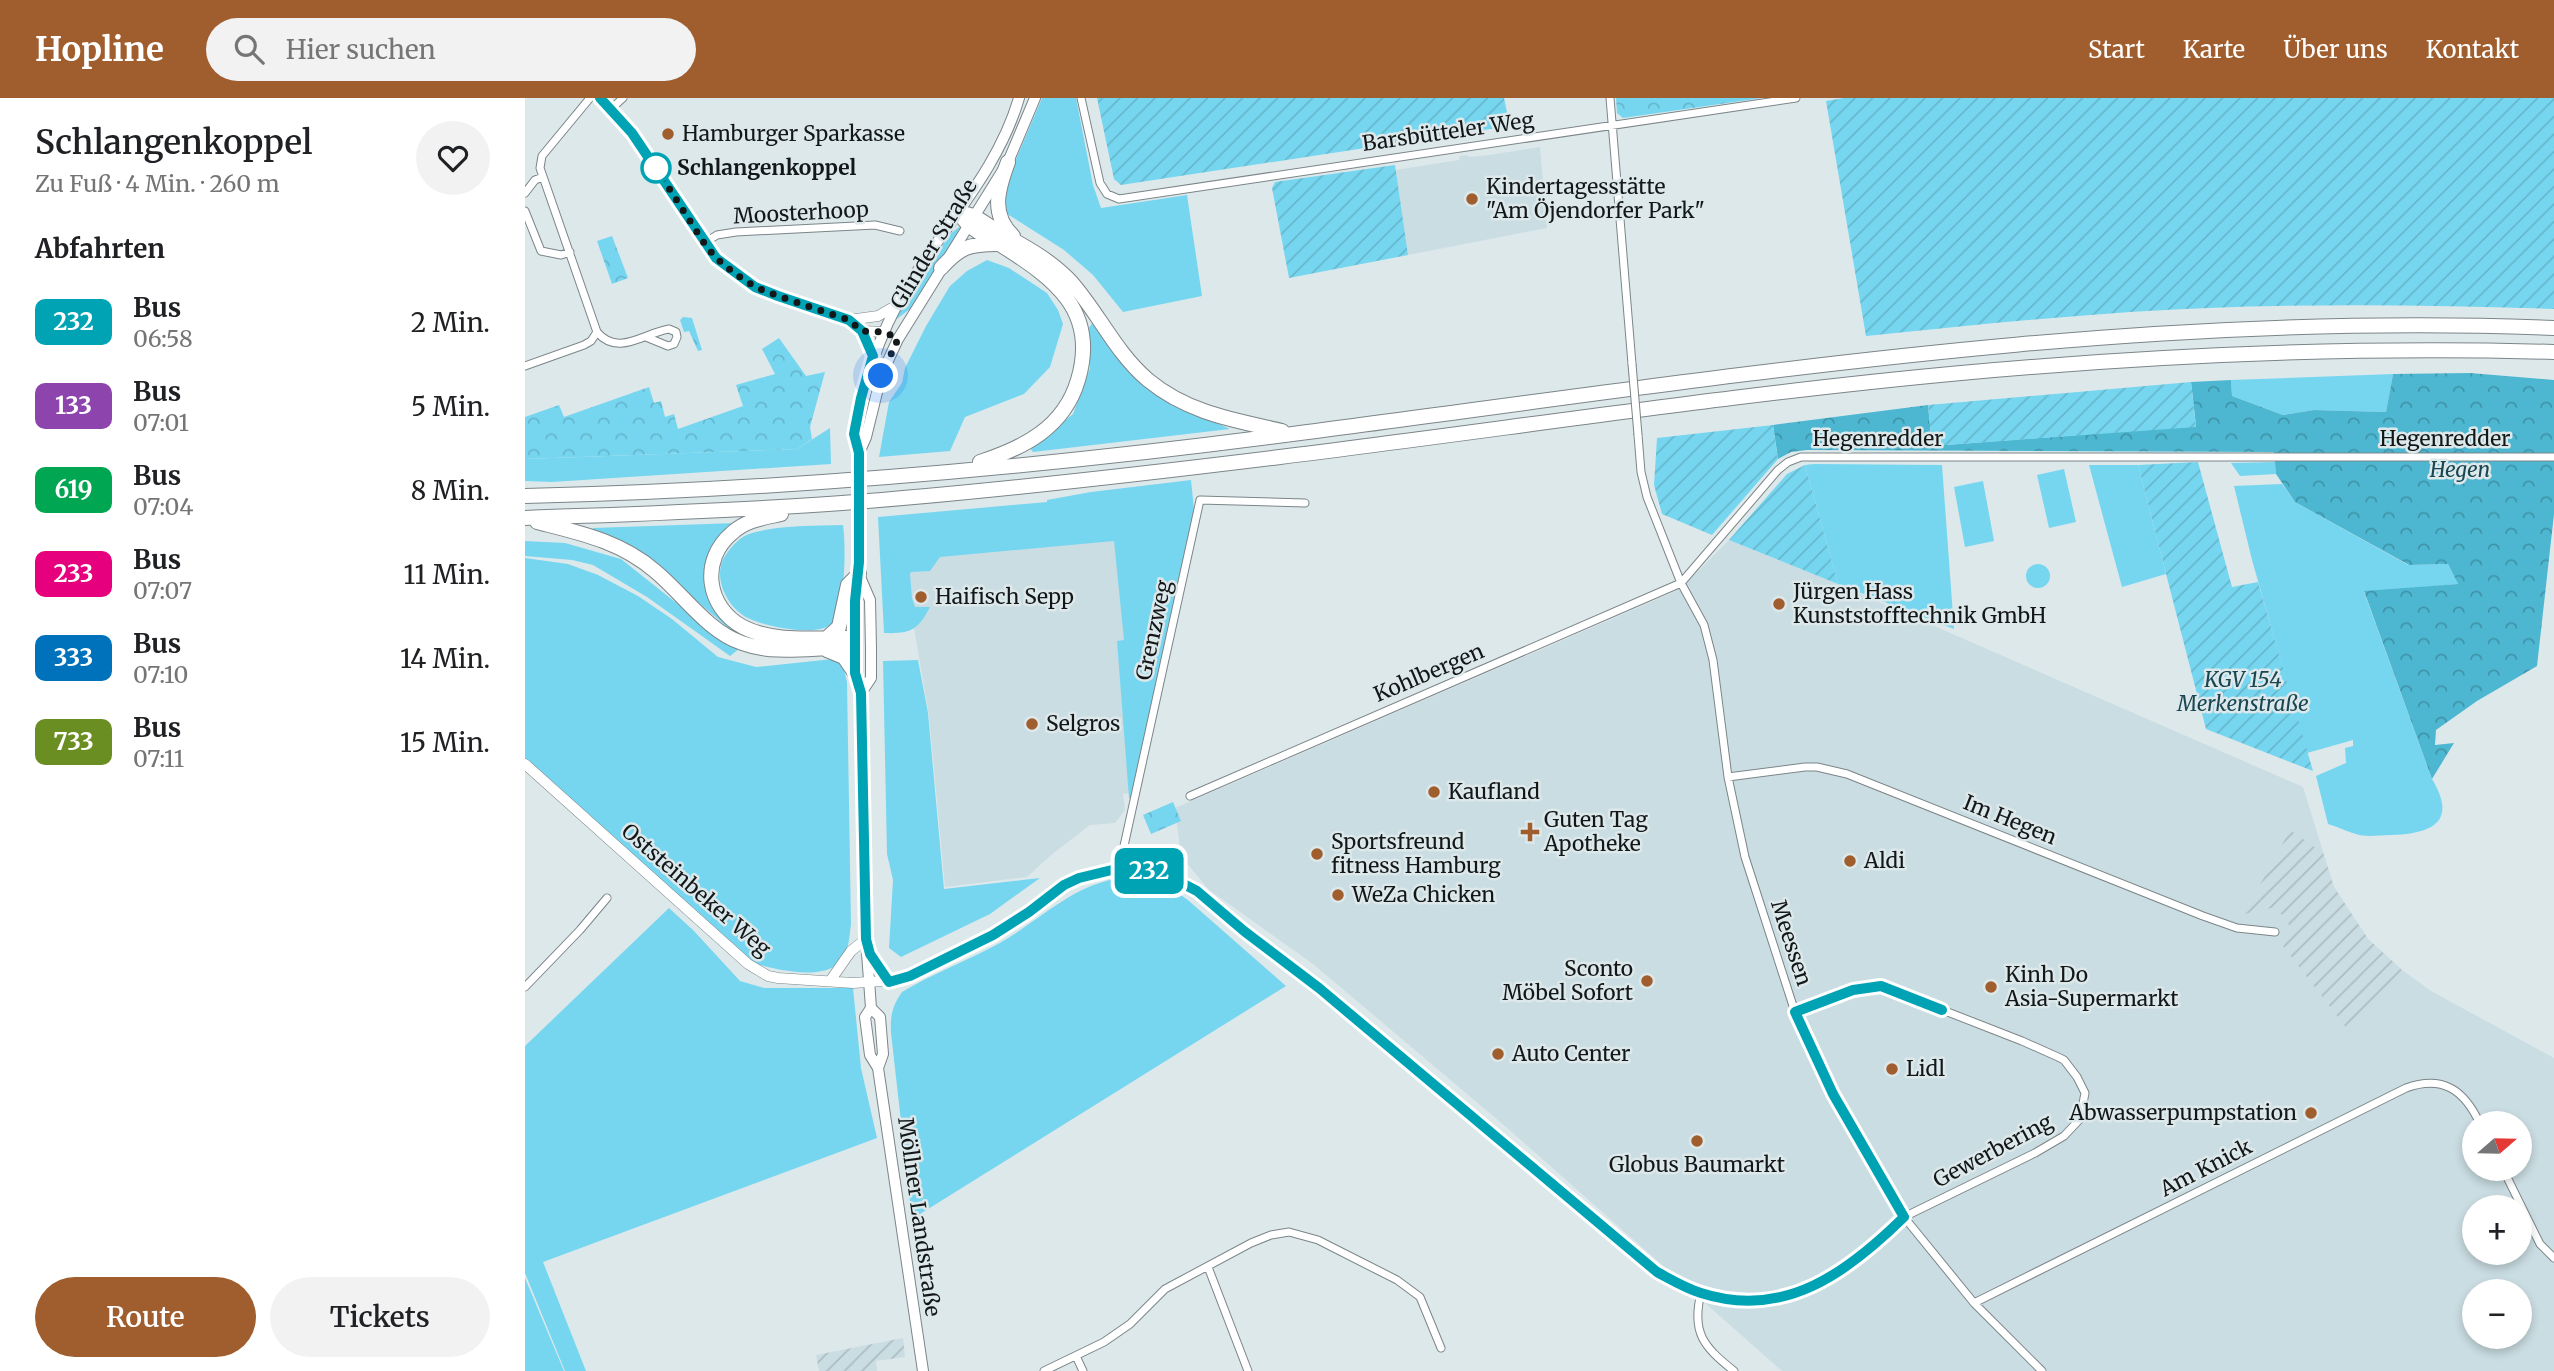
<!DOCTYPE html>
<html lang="de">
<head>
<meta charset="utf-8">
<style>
  body { margin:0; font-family:Merriweather,serif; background:#f2f2f2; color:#202124; height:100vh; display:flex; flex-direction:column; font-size:26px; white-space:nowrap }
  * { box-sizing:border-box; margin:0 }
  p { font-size:23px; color:#757577 }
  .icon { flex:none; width:38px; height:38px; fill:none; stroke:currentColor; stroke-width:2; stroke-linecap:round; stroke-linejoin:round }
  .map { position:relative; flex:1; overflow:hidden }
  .sheet { display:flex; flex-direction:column; background:#fff; width:525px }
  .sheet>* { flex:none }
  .badge { padding:0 14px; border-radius:10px; font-size:24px; line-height:46px }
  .needle { width:46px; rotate:70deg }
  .controls { position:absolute; left:1937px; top:1013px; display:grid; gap:14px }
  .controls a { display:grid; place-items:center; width:70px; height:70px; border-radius:50%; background:#fff; box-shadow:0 4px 10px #0003; font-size:35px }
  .you { position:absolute; width:35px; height:35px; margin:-18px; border:5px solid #fff; border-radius:50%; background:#1a73e8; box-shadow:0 0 0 10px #1a73e833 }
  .map>.badge { position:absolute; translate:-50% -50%; box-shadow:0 0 0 4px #fff }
  h2 { padding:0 35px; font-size:26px; line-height:63px }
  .round { display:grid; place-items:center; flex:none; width:74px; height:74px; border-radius:37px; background:#f2f2f2 }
  .overview { display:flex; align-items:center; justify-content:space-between; height:119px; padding:0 35px }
  h1 { font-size:33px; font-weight:600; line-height:52px }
  .cta { display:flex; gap:14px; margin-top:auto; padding:14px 35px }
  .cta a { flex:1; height:80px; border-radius:42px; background:#a05d2d; color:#fff; font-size:28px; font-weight:600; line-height:80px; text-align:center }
  .cta a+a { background:#f2f2f2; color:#202124 }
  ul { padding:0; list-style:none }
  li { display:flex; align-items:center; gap:21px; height:84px; padding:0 35px }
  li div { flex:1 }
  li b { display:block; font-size:26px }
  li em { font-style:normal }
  li .badge { min-width:77px; font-weight:700; text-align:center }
  header { display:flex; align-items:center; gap:42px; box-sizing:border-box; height:98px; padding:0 35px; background:#a05d2d; color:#fff }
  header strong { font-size:33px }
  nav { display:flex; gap:38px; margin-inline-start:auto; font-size:24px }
  .search { width:490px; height:63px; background:#f2f2f2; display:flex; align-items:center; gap:18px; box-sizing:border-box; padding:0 24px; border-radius:38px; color:#757577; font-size:26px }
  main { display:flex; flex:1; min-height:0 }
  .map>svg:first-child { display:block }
  .built { fill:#cadde2; fill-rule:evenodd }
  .industrial { fill:url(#industrial-furrows) }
  .grass { fill:#76d6f0 }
  .forest { fill:url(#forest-crowns) }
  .park { fill:url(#park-crowns) }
  .garden { fill:url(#garden-furrows) }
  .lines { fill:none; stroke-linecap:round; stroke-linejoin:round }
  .minor-casing { stroke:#7c8588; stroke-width:9 }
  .tertiary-casing { stroke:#7c8588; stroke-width:11 }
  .secondary-casing { stroke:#7c8588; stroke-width:12 }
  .motorway-casing { stroke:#7c8588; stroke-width:16 }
  .minor { stroke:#fff; stroke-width:7 }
  .tertiary { stroke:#fff; stroke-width:10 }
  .secondary { stroke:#fff; stroke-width:10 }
  .motorway { stroke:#fff; stroke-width:14 }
  .minor-bridge-casing { stroke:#7c8588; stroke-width:9; stroke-linecap:butt }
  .secondary-bridge-casing { stroke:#7c8588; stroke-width:12; stroke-linecap:butt }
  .minor-bridge { stroke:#fff; stroke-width:7 }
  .secondary-bridge { stroke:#fff; stroke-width:10 }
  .line-casing { stroke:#fff; stroke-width:16 }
  .line { stroke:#00a3b4; stroke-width:10 }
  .walk { stroke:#131718; stroke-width:7; stroke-dasharray:0 12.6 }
  .poi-dot { fill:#a05d2d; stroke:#dde8eb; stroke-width:2.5 }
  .stop-dot { fill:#fff; stroke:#00a3b4; stroke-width:3.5 }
  .labels { text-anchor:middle; stroke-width:5; stroke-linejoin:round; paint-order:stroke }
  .street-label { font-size:21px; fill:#131718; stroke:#dde8eb }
  .poi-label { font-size:21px; fill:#131718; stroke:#dde8eb; text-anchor:start }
  .stop-label { font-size:21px; font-weight:bold; fill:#131718; stroke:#dde8eb; text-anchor:start }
  .park-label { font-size:21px; font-style:italic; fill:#184652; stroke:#dde8eb }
</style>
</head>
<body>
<header>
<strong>Hopline</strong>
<div class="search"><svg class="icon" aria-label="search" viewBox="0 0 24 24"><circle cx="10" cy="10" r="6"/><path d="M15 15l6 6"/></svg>Hier suchen</div>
<nav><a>Start</a><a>Karte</a><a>Über uns</a><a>Kontakt</a></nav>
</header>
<main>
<section class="sheet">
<div class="overview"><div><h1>Schlangenkoppel</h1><p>Zu Fuß · 4 Min. · 260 m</p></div><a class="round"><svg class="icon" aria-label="heart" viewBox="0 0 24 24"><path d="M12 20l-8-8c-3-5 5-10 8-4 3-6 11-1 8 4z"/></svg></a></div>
<h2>Abfahrten</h2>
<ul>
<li><span class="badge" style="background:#00a3b4;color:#fff">232</span><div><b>Bus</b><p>06:58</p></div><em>2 Min.</em></li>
<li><span class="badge" style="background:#8e44ad;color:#fff">133</span><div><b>Bus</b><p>07:01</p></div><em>5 Min.</em></li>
<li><span class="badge" style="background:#00a651;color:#fff">619</span><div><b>Bus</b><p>07:04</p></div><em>8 Min.</em></li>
<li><span class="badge" style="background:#e6007e;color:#fff">233</span><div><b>Bus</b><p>07:07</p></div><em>11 Min.</em></li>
<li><span class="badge" style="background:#0072bc;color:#fff">333</span><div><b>Bus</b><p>07:10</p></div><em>14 Min.</em></li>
<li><span class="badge" style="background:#6b8e23;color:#fff">733</span><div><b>Bus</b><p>07:11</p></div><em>15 Min.</em></li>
</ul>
<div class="cta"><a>Route</a><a>Tickets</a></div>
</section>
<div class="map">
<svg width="2029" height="1273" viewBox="0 0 2029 1273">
  <defs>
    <pattern id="industrial-furrows" width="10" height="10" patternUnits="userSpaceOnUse" patternTransform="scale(1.75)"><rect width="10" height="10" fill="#cadde2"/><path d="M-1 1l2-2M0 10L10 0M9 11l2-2" fill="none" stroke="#adbdc1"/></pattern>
    <pattern id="forest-crowns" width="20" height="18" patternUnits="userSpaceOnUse" patternTransform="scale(1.75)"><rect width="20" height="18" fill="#4db7d1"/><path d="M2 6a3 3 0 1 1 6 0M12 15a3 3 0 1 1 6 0" fill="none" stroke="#3f94a9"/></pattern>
    <pattern id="park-crowns" width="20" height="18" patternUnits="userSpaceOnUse" patternTransform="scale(1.75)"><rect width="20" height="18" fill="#76d6f0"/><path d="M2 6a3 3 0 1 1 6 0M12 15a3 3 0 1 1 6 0" fill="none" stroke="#65b7cd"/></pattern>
    <pattern id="garden-furrows" width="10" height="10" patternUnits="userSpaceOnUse" patternTransform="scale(1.75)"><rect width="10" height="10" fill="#76d6f0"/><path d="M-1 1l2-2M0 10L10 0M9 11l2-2" fill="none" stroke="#65b7cd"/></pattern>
  </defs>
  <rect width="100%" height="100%" fill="#dde8eb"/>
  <path class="built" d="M 1015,49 L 1022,130 L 883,157 L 870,72 L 934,62 L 935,58 L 942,57 L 944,59 L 964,57 Z
    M 665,398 L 604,695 L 598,696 L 600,712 L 590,725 L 565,727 L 526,757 L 502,779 L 420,789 L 404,618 L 389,530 L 365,429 Z
    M 1204,442 L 1313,486 L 1778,689 L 1809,789 L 1843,841 L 1877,872 L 1906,893 L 2029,960 L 2029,1273 L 1257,1273 L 980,1028 L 788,866 L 683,791 L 656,758 L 650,710 L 1149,494 L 1156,490 ZM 1950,1026 L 1995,1026 L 1995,1071 L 1950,1071 ZM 1950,1110 L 1995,1110 L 1995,1155 L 1950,1155 ZM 1950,1194 L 1995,1194 L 1995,1239 L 1950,1239 Z"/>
  <path class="industrial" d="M 1765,732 L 1798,755 L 1809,789 L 1843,841 L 1877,872 L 1823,932 L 1758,848 L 1764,840 L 1765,830 L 1761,819 L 1746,810 L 1719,816 Z
    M 378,1240 L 380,1259 L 351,1263 L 352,1273 L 294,1273 L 291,1257 Z"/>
  <path class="grass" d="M 517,0 L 551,0 L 568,87 L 576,110 L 662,97 L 677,198 L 598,214 L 568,177 L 539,152 L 479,114 L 480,87 Z
    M 438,126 L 439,128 L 385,211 L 369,223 L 425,136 Z
    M 462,162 L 484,170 L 522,195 L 533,212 L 538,226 L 525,269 L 499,296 L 440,319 L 425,353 L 354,359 L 364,304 L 377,285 L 380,270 L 401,228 L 425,188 L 442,173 Z
    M 569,223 L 603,270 L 636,300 L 705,331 L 508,354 L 505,350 L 548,316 L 565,270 L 563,231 Z
    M 1868,276 L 1861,314 L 1789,312 L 1758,317 L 1707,298 L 1706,282 Z
    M 305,330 L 306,366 L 27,384 L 0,383 L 0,361 L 272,351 Z
    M 1750,364 L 1751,376 L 1715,378 L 1706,365 Z
    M 1289,366 L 1417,367 L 1429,531 L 1313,486 L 1280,367 Z
    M 1564,367 L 1613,367 L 1641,476 L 1597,489 Z
    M 1539,371 L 1551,424 L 1524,430 L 1512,377 Z
    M 666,382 L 669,411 L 607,701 L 604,700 L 592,543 L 599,542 L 589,443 L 415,459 L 405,473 L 386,474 L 385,476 L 387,500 L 390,509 L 405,509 C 393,532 386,536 359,535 L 353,419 L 522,404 L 522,402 L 566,394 Z
    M 1458,383 L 1469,443 L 1440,449 L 1429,389 Z
    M 1757,386 L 1770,404 L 1883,467 L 1923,466 L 1933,486 L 1839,494 L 1907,681 C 1933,724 1907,736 1866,737 C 1856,737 1843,739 1834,737 C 1823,734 1813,729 1803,726 L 1791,678 L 1821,665 L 1820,650 L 1828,648 L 1828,642 L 1782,655 L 1727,462 L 1709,388 Z
    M 211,425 L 181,469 L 211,531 L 209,535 L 131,468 L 67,433 L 68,430 Z
    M 318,427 C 321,447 321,512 306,526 C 291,540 235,528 219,518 C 209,511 204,504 199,494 C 194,482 193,469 200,458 C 207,448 215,438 227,435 C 256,427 288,428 318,427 Z
    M 0,443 L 40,445 L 96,461 L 183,530 L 214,551 L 205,558 L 122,499 L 68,467 L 47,462 L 0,458 Z
    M 0,460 L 43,466 L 73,477 L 113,498 L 147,521 L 193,559 L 231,569 L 308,561 L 318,567 L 322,584 L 326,827 C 324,838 324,857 315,865 C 293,883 250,871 227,865 L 0,660 Z
    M1501 478a12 12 0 1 1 24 0a12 12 0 1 1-24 0Z
    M 393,562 L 403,615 L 419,791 L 515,780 L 465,816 L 376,859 L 364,850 L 368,782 L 362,756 L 358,563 Z
    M 589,781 L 620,781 L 645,789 L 664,803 L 761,888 L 387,1121 L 366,935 C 365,919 367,908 377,894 C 407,876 441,863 473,846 C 513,824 542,791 589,781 Z
    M 144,810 L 169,833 L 215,883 L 239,890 L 328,890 L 336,970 L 352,1040 L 18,1164 L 61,1273 L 40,1273 L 0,1175 L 0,948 Z
    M 0,1180 L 39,1273 L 0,1273 Z"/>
  <path class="forest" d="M 1945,275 L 2029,282 L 2029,416 L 2012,568 L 1952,603 L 1911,632 L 1910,647 L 1929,645 L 1907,681 L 1839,493 L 1933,486 L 1923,466 L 1884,467 L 1770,404 L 1751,376 L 1749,354 L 1282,352 L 1266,354 L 1253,361 L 1248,327 L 1403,307 L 1407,348 L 1671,328 L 1666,284 L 1706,282 L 1707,298 L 1758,317 L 1789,312 L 1861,314 L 1868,276 Z"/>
  <path class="park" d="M 1091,0 L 1237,0 L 1098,20 L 1092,15 Z
    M 87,138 L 103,180 L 87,186 L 72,143 Z
    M 158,219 L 167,220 L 177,252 L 173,253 L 164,233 L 159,234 L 155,222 Z
    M 254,240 L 281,278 L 300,274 L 285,329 L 287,341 L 272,351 L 0,361 L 0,319 L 34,307 L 39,319 L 124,289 L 129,305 L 136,303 L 140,319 L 149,316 L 153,331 L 218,308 L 211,287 L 250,276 L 237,251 Z
    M 648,704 L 656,723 L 626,736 L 618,717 Z"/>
  <path class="garden" d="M 572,0 L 979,0 L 985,28 L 596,87 L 589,81 Z
    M 1319,0 L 2029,0 L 2029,211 C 1888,206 1746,205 1605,214 C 1517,220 1429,229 1341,238 L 1301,3 Z
    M 870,67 L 883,157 L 764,180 L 747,90 L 750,84 Z
    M 1666,284 L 1671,329 L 1407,348 L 1403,307 Z
    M 1248,327 L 1253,361 L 1187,437 L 1137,416 L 1129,387 L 1132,340 Z
    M 1673,364 L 1707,489 L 1733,484 L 1788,673 L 1681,631 L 1613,367 Z
    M 1280,367 L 1313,486 L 1204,442 L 1262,376 Z"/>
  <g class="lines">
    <defs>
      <path id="minor" d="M 65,0 L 17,58 L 15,70 L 72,234 C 93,259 119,235 144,231 L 151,234 L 152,239 L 149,246 L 143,248 L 121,239
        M 556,0 L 575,85 L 582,96 L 594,101 L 1271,0
        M 1085,0 L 1107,266
        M 86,11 L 98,0
        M 0,95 L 10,82 L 18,79
        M 0,113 L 16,153 L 36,157 L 45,154
        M 179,145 L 192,137 L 211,134 L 350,127 L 375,133
        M 0,268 L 59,247 L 66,243 L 72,234
        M 1113,337 L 1116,374 L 1122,399 L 1156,485 L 1179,527 L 1188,562 L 1203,679 L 1220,759 L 1270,914 L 1308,996 L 1379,1119 L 1449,1205 L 1517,1273
        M 1203,679 L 1280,669 L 1292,669 L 1322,676 L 1678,818 L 1712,830 L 1750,834
        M 665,698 L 1156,485 L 1253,372 L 1263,364 L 1276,359 L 2029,359
        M 601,771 L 599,748 L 675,402 L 780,405
        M 0,889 L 55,832 L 82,800
        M 1270,914 L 1328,892 L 1356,888 L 1497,943 L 1533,959 L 1539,962 L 1552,979 L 1560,995 L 1555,1021 L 1539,1038 L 1510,1055 L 1379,1119
        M 1978,1071 L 2015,1146 L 2029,1160
        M 683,1169 L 723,1273
        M 1176,1195 C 1166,1235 1179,1249 1209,1273
        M 1449,1205 L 1881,990 C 1917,977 1939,991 1955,1026
        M 551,1258 L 558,1273
        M 519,1273 L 579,1244 L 605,1226 L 640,1191 L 726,1145 L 746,1137 L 764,1134 L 793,1142 L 872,1182 L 895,1199 L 916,1250"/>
      <path id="tertiary" d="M 75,0 L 107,35 L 191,160 L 230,189 L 324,222 L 337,233 L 348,258
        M 324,222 L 353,218 L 372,207
        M 337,233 L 360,234
        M 0,666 L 223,866 L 243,878 L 253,880 L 328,885 L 372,882 L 468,837 L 504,815 L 539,787 L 554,780 L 591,771 L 622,773 L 644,778 L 672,793 L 719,833 L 794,890 L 1132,1174 C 1147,1182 1160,1190 1176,1195 C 1223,1210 1278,1199 1319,1172 C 1341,1157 1360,1137 1379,1119
        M 305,883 L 326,853 L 341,841 L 345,856 L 364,884"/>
      <path id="secondary" d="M 334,355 L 341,339 L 356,278 L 373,241 L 483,64 L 510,0
        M 334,355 C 329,332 333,310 340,287 C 348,260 358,233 372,207 C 410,136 471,79 494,0
        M 333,434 C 335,487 321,544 336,595 L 341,841 L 346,910 L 355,919 L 358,956 L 353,970
        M 335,479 L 345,502 L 346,551 L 346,580 L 336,595
        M 346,910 L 340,919 L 345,957 L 353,970 L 398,1273"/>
      <path id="motorway" d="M 483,64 C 473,91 465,116 488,138
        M 434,115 C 449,115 460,126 472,133 C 499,148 526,162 547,185 C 574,216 591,255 623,282 C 663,315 709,322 757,333
        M 434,115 C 444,131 460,138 476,147 C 528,180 574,212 553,282 C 539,330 498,350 455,364
        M 416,170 C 435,149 444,146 472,146
        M 0,398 C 259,392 518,369 775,335 C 1191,281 1609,212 2029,230
        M 256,416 C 238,420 221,422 207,435 C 175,462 181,509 218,529 C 251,546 294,539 330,540
        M 0,420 C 106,416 211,413 317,405 C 463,394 609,377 755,359 C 982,331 1208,296 1436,275 C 1633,257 1831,248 2029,254
        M 12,424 C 55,435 95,443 130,473 C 158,496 182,533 217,545 C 252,558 293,548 330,550
        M 303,539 L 314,529 L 323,487 L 334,476
        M 302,552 L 319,559 L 330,575"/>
    </defs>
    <use href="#minor" class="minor-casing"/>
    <use href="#tertiary" class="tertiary-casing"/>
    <use href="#secondary" class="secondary-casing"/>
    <use href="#motorway" class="motorway-casing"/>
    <use href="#minor" class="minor"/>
    <use href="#tertiary" class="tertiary"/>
    <use href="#secondary" class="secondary"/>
    <use href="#motorway" class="motorway"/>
    <defs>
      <path id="minor-bridge" d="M 1107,266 L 1113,337"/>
      <path id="secondary-bridge" d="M 333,434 L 334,355"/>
    </defs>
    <use href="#minor-bridge" class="minor-bridge-casing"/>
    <use href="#secondary-bridge" class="secondary-bridge-casing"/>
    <use href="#minor-bridge" class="minor-bridge"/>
    <use href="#secondary-bridge" class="secondary-bridge"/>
  </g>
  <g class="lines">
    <defs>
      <path id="line" d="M 75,0 L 107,35 L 191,160 L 230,189 L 253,198 L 324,222 L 337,233 L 348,258 L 336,300 L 329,336 L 334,355 L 334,464 L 330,503 L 330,575 L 336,595 L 341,841 L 345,856 L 364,884 L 385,878 L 468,837 L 504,814 L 539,787 L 554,780 L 591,771 L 622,773 L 643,778 L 672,793 L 719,833 L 794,890 L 1132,1174 C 1147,1182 1160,1190 1176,1195 C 1260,1222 1323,1174 1379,1119 L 1308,996 L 1270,914 L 1328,892 L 1356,888 L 1417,912"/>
    </defs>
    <use href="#line" class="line-casing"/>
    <use href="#line" class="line"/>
    <path class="walk" d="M 131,70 L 181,148 L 191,160 L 209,175 L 230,189 L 253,198 L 324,222 L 337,233 L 360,234 L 373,241 L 356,278"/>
  </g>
  <g class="poi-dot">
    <circle cx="143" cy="36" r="7"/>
    <circle cx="947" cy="101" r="7"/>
    <circle cx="396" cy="499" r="7"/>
    <circle cx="1254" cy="506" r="7"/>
    <circle cx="507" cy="626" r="7"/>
    <circle cx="909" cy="694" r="7"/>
    <path d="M1001.5 723.5h7v7h7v7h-7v7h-7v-7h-7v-7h7z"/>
    <circle cx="792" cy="756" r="7"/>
    <circle cx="1325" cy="763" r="7"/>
    <circle cx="813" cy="797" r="7"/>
    <circle cx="1122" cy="883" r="7"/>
    <circle cx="1466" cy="889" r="7"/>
    <circle cx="973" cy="956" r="7"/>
    <circle cx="1367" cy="971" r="7"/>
    <circle cx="1786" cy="1015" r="7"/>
    <circle cx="1172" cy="1043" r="7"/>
  </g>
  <circle class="stop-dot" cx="131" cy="70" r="14"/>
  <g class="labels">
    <g class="street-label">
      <text transform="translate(923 34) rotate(-8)" y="7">Barsbütteler Weg</text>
      <text transform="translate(276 115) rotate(-3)" y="7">Moosterhoop</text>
      <text transform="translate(409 146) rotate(-59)" y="7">Glinder Straße</text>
      <text x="1353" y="348">Hegenredder</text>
      <text x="1920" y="348">Hegenredder</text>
      <text transform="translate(629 532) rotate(-78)" y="7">Grenzweg</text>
      <text transform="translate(904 575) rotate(-23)" y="7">Kohlbergen</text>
      <text transform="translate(1485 722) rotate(22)" y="7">Im Hegen</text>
      <text transform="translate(171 792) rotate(41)" y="7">Oststeinbeker Weg</text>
      <text transform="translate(1266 845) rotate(72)" y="7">Meessen</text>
      <text transform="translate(1468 1053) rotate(-28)" y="7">Gewerbering</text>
      <text transform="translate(1681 1070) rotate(-27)" y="7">Am Knick</text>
      <text transform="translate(394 1119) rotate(82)" y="7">Möllner Landstraße</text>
    </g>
    <g class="poi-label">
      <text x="157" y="43">Hamburger Sparkasse</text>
      <text x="961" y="96">Kindertagesstätte<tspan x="961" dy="24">"Am Öjendorfer Park"</tspan></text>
      <text x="1268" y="501">Jürgen Hass<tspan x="1268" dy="24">Kunststofftechnik GmbH</tspan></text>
      <text x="410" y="506">Haifisch Sepp</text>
      <text x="521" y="633">Selgros</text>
      <text x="923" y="701">Kaufland</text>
      <text x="1019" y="729">Guten Tag<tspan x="1019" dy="24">Apotheke</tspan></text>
      <text x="806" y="751">Sportsfreund<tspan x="806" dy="24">fitness Hamburg</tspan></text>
      <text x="1339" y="770">Aldi</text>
      <text x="827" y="804">WeZa Chicken</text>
      <text x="1108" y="878" text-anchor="end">Sconto<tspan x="1108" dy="24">Möbel Sofort</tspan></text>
      <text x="1480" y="884">Kinh Do<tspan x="1480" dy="24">Asia-Supermarkt</tspan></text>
      <text x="987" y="963">Auto Center</text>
      <text x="1381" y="978">Lidl</text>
      <text x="1772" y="1022" text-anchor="end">Abwasserpumpstation</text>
      <text x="1172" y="1074" text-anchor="middle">Globus Baumarkt</text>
    </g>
    <g class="stop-label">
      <text x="152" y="77">Schlangenkoppel</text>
    </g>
    <g class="park-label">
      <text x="1935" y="379">Hegen</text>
      <text x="1718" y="589">KGV 154<tspan x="1718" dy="24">Merkenstraße</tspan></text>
    </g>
  </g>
</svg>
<div class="controls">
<a><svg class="needle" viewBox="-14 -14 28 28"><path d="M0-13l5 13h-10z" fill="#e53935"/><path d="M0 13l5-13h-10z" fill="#757577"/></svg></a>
<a>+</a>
<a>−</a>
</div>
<div class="you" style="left:356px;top:278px"></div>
<b class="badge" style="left:624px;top:773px;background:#00a3b4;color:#fff">232</b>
</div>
</main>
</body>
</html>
